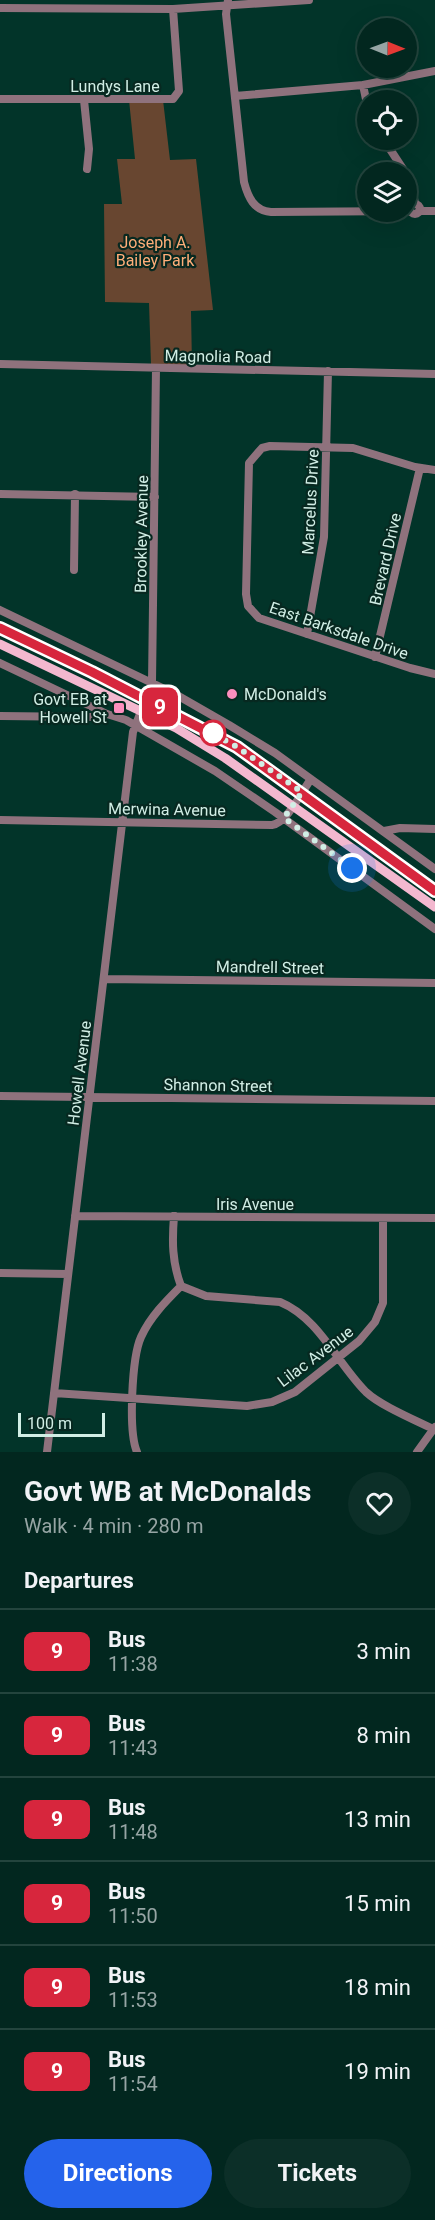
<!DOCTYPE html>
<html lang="en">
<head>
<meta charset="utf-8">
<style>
  body { margin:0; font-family:Roboto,sans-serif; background:#0c2f28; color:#f1f3f6; height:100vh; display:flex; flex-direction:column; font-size:22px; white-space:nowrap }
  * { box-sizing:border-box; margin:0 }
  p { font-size:20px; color:#96a5a4 }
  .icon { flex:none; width:33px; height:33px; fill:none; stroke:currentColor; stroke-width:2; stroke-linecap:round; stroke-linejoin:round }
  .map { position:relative; height:1452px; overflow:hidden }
  .sheet { display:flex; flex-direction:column; background:#02271f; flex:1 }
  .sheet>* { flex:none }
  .badge { padding:0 12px; border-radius:9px; font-size:21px; line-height:39px }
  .needle { width:39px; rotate:91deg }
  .fabs { position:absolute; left:357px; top:18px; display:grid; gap:12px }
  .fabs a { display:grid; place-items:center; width:60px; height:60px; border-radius:50%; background:#02271f; box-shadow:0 6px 24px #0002,0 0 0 2px #23443d; font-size:30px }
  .scale { position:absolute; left:18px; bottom:15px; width:87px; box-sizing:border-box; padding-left:6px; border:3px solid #d1eee5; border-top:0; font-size:16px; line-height:21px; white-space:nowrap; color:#d1eee5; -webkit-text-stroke:4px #072820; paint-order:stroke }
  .you { position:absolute; width:30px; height:30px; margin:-15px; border:4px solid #fff; border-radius:50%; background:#1a73e8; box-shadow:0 0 0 9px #1a73e833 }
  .map>.badge { position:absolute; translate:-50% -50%; box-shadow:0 0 0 3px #fff }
  h2 { padding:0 24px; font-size:22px; line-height:54px }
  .round { display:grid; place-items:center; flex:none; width:63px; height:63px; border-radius:32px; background:#0c2f28 }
  .summary { display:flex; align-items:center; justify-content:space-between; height:102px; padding:0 24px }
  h1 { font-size:28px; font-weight:700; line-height:45px }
  .primary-button { display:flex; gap:12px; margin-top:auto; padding:12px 24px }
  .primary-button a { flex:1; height:69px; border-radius:36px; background:#2563eb; color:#fff; font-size:24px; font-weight:700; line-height:69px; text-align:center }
  .primary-button a+a { background:#0c2f28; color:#f1f3f6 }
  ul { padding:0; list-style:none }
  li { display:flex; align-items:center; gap:18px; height:84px; padding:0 24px; border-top:2px solid #23443d }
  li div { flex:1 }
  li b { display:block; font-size:22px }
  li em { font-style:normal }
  li .badge { min-width:66px; font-weight:700; text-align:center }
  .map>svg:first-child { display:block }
  .green { fill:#684630 }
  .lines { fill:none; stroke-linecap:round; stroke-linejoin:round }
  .minor { stroke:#8f727d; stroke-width:8 }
  .major { stroke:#f3b8cf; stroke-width:9 }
  .line-casing { stroke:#fff; stroke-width:14 }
  .line { stroke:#d7263d; stroke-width:9 }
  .walk { stroke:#d1eee5; stroke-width:6; stroke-dasharray:0 10.8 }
  .poi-dot { fill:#fd8ebe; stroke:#072820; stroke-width:2 }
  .stop-dot { fill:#fff; stroke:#d7263d; stroke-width:3 }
  .labels { text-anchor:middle; stroke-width:4.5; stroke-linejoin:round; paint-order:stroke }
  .street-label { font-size:16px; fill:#d1eee5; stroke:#072820 }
  .park-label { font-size:16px; fill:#ffae79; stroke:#072820 }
  .poi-label { font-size:16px; fill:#d1eee5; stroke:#072820; text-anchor:start }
</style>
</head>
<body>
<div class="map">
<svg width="435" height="1452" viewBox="0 0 435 1452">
  <rect width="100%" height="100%" fill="#023429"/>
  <path class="green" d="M 129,100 L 163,100 L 170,160 L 196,159 L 213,310 L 191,311 L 192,366 L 151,365 L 149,303 L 105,302 L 104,204 L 122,204 L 117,159 L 135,159 Z"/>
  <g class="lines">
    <path class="minor" d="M 228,0 L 226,14 L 244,182 C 248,197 254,211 271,212 L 410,211
      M 0,8 L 173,9 L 309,0
      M 363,85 L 368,109
      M 235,96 L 363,85 L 435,71
      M 0,99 L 173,99 L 179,91 L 173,9
      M 84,100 L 89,149 L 87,169
      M 384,140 L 405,172
      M 406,175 L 412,186 L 415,204
      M410 209a5 5 0 1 1 10 0a5 5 0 1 1-10 0Z
      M 419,211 L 435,211
      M 0,364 L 435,374
      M 435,470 L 415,467 L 353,448 L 270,446 L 262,448 L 249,463 L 246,594 L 248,606 L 259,618 L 410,668 L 435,674
      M 0,494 L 155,497
      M 74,570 L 75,494
      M 0,610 L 175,694 L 229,725 L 275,753 L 435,869
      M 307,634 L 324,537 L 328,371
      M 375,657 L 420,468
      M 0,663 L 107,714 L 126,720 L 215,771 L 275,812 L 435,929
      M 0,716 L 91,717 L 107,714
      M 0,820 L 272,825 C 287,823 302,791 311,779
      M 384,831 L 400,828 L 435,829
      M 104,979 L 435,983
      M 0,1096 L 435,1101
      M 75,1216 L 435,1218
      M 0,1273 L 68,1274
      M 181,1286 L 206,1296 L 280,1302 C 319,1318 337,1363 366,1392 C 381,1406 415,1420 435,1430
      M 54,1393 L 247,1406 L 272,1402 L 295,1392 L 359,1341 L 375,1322 L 383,1303 L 383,1218
      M 47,1452 L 133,732 L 152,683 L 156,368
      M 137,1452 C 128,1431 132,1357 141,1337 C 150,1317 166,1301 181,1286 C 172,1262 172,1241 174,1216
      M 417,1452 L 435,1427"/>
    <path class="major" d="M 0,628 L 92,672 L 237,747 L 435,891
      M 0,644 L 176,728 L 225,758 L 435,907"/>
  </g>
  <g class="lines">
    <defs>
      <path id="line" d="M 0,628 L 92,672 L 237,747 L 435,891"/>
    </defs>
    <use href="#line" class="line-casing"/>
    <use href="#line" class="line"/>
    <path class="walk" d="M 213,733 L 205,729 L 237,747 L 302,792 L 284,818 L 352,868"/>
  </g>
  <g class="poi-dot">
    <circle cx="232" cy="694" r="6"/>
    <rect x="113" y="702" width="12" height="12" rx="3"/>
  </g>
  <circle class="stop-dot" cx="213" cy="733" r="12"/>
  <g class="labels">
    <g class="street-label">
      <text x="115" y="92">Lundys Lane</text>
      <text transform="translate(218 356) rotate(1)" y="6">Magnolia Road</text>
      <text transform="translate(310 502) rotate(-87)" y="6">Marcelus Drive</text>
      <text transform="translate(141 534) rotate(-89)" y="6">Brookley Avenue</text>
      <text transform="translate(385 559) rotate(-77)" y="6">Brevard Drive</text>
      <text transform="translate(339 630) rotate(19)" y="6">East Barksdale Drive</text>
      <text transform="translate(167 809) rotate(1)" y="6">Merwina Avenue</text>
      <text transform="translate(270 967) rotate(1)" y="6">Mandrell Street</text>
      <text transform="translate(79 1073) rotate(-83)" y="6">Howell Avenue</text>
      <text transform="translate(218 1085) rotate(1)" y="6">Shannon Street</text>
      <text x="255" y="1210">Iris Avenue</text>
      <text transform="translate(315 1356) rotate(-37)" y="6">Lilac Avenue</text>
    </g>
    <g class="park-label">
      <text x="155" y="248">Joseph A.<tspan x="155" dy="18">Bailey Park</tspan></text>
    </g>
    <g class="poi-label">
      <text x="244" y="700">McDonald's</text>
      <text x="107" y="705" text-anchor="end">Govt EB at<tspan x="107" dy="18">Howell St</tspan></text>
    </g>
  </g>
</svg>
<div class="fabs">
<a><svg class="needle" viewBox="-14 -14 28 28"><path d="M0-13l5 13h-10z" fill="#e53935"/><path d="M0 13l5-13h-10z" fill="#96a5a4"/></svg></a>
<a><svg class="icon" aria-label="locate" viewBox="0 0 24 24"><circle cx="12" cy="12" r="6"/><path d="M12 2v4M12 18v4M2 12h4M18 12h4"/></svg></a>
<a><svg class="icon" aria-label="layers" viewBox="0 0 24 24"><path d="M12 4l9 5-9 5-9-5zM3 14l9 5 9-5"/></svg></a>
</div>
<div class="scale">100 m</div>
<div class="you" style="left:352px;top:868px"></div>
<b class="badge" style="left:160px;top:707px;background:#d7263d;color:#fff">9</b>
</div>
<section class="sheet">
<div class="summary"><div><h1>Govt WB at McDonalds</h1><p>Walk · 4 min · 280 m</p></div><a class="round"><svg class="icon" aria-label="heart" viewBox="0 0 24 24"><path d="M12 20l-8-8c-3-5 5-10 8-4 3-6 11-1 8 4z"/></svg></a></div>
<h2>Departures</h2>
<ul>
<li><span class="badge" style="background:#d7263d;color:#fff">9</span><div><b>Bus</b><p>11:38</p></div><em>3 min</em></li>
<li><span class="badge" style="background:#d7263d;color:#fff">9</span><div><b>Bus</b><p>11:43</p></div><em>8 min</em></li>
<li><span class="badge" style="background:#d7263d;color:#fff">9</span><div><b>Bus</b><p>11:48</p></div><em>13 min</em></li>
<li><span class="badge" style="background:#d7263d;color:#fff">9</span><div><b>Bus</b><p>11:50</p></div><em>15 min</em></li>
<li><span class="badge" style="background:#d7263d;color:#fff">9</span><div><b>Bus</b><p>11:53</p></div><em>18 min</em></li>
<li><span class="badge" style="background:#d7263d;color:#fff">9</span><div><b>Bus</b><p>11:54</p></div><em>19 min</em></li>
</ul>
<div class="primary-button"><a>Directions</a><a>Tickets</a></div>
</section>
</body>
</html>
